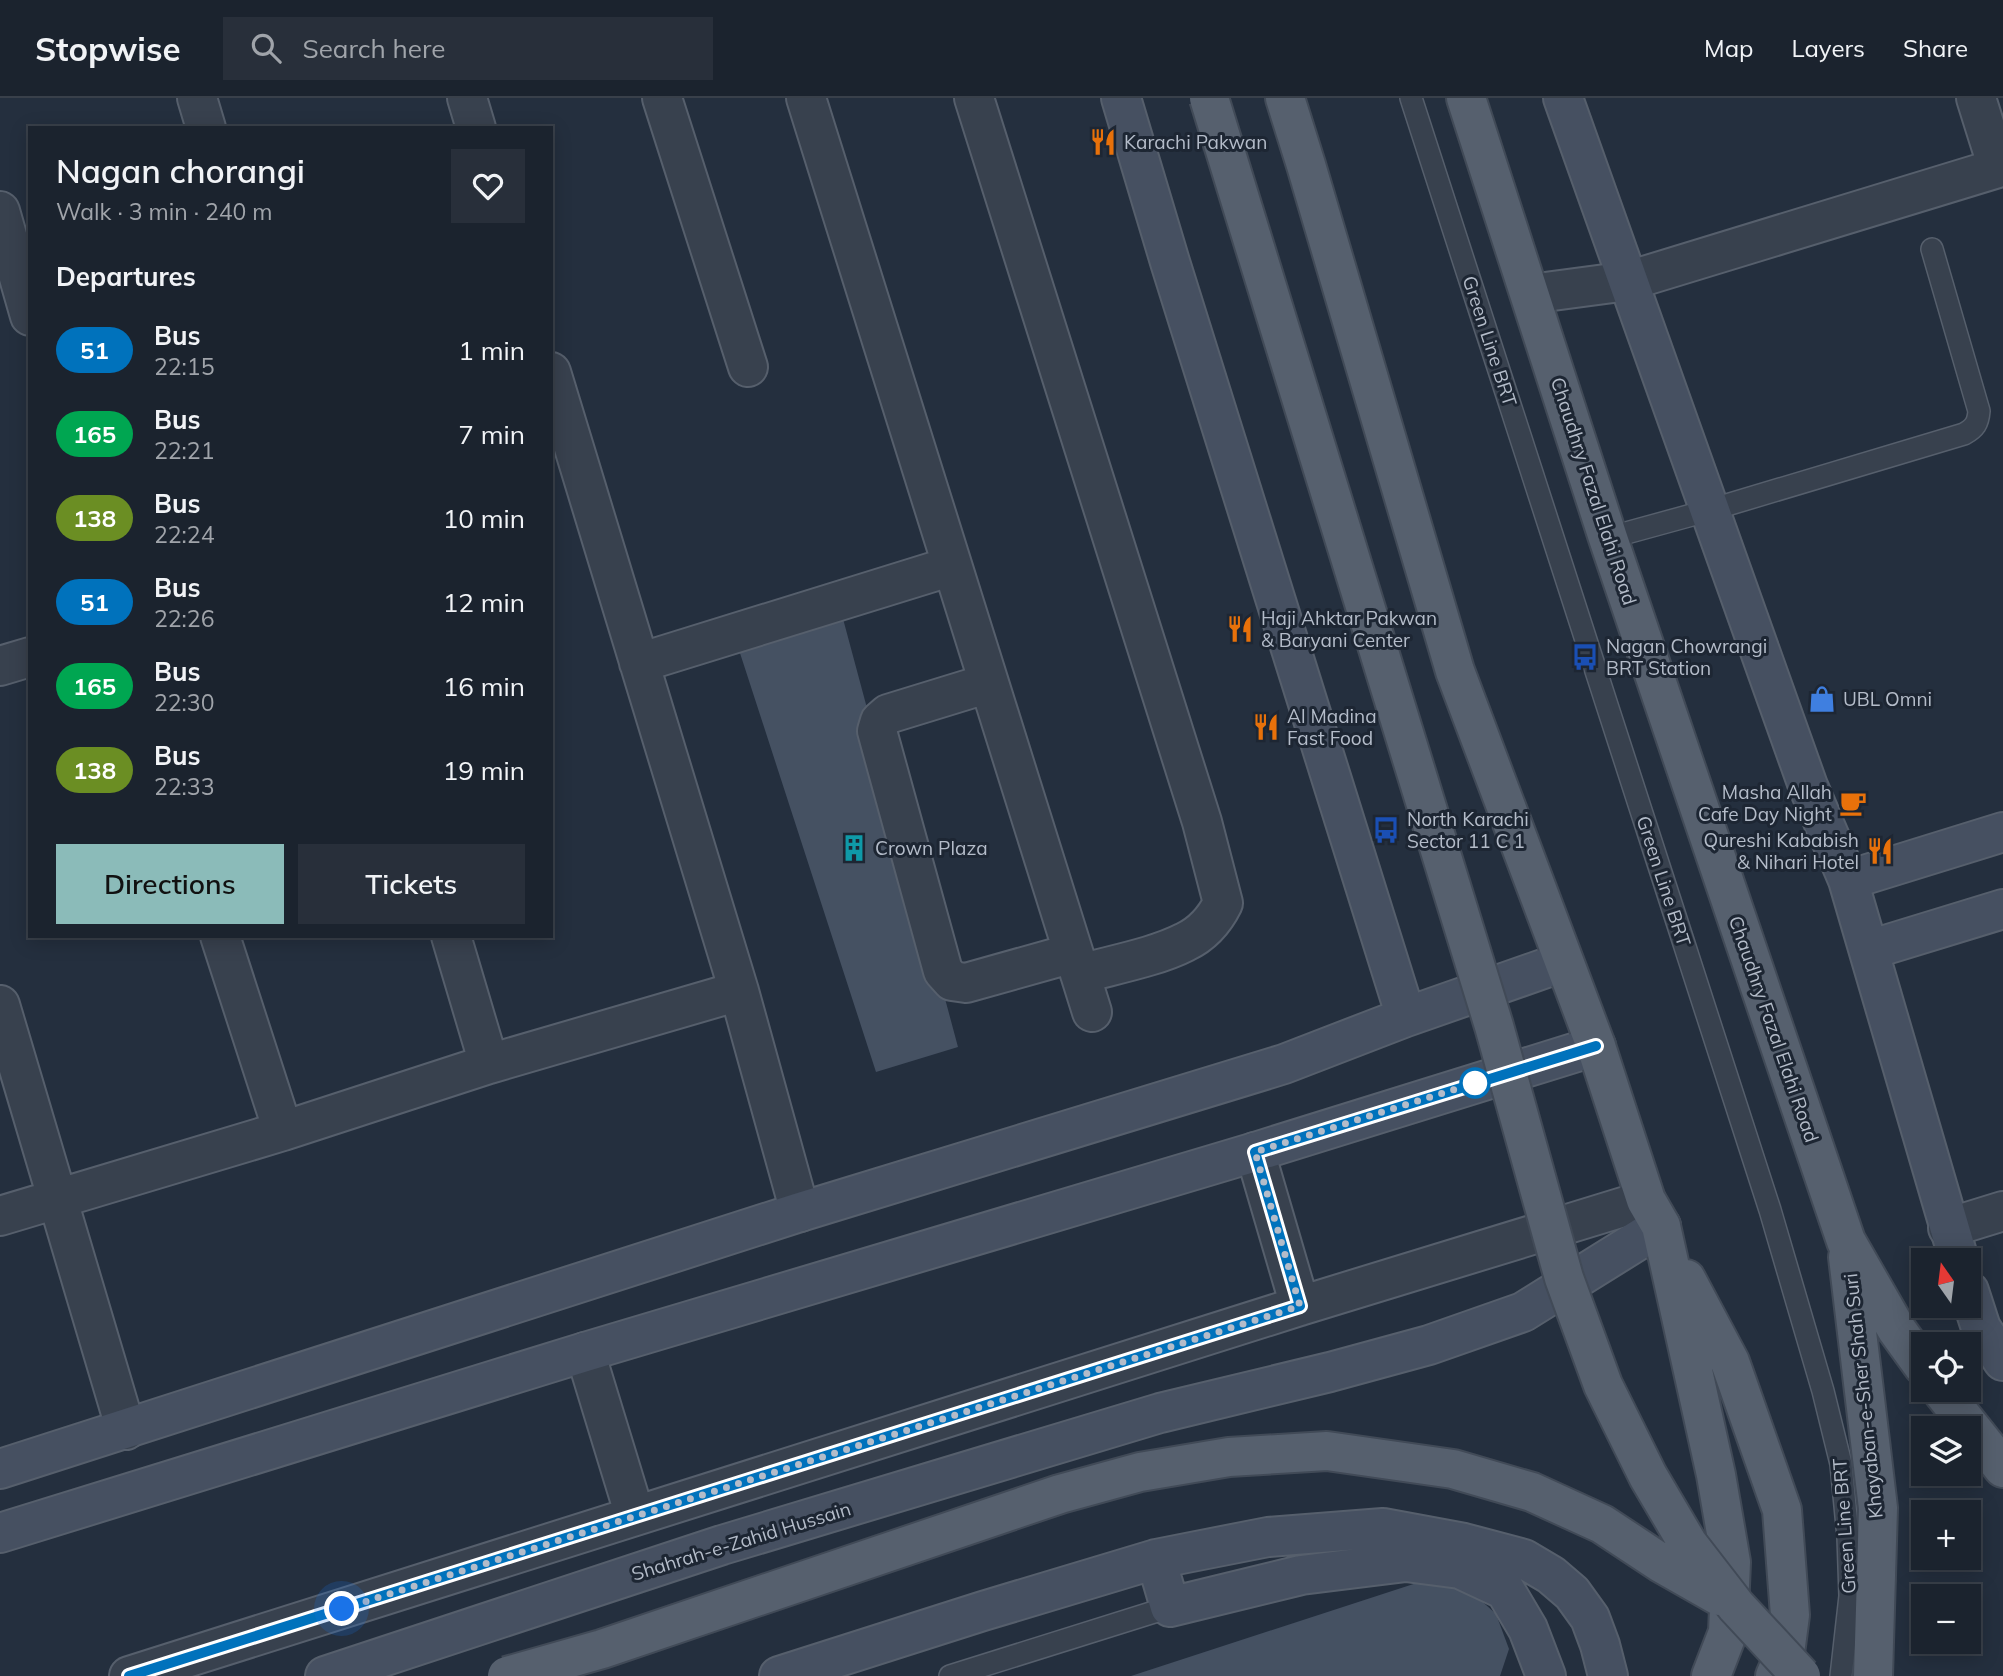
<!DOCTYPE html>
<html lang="en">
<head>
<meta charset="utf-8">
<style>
  body { margin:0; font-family:Mulish,sans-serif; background:#282f3a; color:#f1f3f6; height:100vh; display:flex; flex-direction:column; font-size:26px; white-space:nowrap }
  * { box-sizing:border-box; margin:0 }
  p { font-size:23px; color:#a0a4aa }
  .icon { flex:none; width:38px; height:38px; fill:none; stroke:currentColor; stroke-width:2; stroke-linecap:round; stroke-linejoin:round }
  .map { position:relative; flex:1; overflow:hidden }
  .details { position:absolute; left:28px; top:28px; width:525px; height:812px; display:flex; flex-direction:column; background:#1b232e; border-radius:0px; box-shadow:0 4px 18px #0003,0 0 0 2px #39404a }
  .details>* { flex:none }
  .badge { padding:0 14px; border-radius:23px; font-size:24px; line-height:46px }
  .needle { width:46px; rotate:346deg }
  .fabs { position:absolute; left:1911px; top:1150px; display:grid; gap:14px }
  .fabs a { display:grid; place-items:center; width:70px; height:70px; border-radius:0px; background:#1b232e; box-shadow:0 4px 18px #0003,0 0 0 2px #39404a; font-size:35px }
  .you { position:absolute; width:35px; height:35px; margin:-18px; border:5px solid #fff; border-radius:50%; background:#1a73e8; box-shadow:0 0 0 10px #1a73e833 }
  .map>.badge { position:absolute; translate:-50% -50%; box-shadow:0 0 0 4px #fff }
  h2 { padding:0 28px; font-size:26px; line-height:63px }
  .round { display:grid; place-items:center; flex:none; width:74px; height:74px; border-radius:0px; background:#282f3a }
  .overview { display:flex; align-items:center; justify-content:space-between; height:119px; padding:0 28px }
  h1 { font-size:33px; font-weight:600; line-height:52px }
  .primary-button { display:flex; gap:14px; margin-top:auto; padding:14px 28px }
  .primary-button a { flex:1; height:80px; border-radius:0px; background:#8bbbb9; color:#111; font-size:28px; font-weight:600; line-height:80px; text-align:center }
  .primary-button a+a { background:#282f3a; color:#f1f3f6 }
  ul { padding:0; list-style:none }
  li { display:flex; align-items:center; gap:21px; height:84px; padding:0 28px }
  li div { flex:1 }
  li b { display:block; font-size:26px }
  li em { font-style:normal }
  li .badge { min-width:77px; font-weight:700; text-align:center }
  header { display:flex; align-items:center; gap:42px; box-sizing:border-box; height:98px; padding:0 35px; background:#1b232e; border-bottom:2px solid #39404a }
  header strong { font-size:33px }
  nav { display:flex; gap:38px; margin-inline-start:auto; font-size:24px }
  .search { width:490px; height:63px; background:#282f3a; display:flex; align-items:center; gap:18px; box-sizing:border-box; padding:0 24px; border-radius:0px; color:#a0a4aa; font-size:26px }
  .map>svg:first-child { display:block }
  .building { fill:#455162 }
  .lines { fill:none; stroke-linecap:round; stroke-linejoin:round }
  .lane-casing { stroke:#565f6c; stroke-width:24 }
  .street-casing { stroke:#565f6c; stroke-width:42 }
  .secondary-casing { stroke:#565f6c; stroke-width:42 }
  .primary-casing { stroke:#414a57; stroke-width:42 }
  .lane { stroke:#38414e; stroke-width:21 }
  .street { stroke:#38414e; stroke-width:38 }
  .secondary { stroke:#465061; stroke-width:38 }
  .primary { stroke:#56606e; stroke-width:38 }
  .primary-bridge-casing { stroke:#414a57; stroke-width:42; stroke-linecap:butt }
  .primary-bridge { stroke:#56606e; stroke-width:38 }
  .line-casing { stroke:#fff; stroke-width:16 }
  .line { stroke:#0072bc; stroke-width:10 }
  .walk { stroke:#b4bcc9; stroke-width:7; stroke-dasharray:0 12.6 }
  .stop-dot { fill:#fff; stroke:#0072bc; stroke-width:3.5 }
  .labels { text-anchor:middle; stroke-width:6; stroke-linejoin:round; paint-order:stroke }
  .poi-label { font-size:19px; fill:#b4bcc9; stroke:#1d2633; text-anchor:start }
  .street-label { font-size:19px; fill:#b4bcc9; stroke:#1d2633 }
</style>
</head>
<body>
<header>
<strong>Stopwise</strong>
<div class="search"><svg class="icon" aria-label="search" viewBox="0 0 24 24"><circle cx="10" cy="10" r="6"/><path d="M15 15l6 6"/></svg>Search here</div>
<nav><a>Map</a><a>Layers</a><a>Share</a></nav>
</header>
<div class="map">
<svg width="2003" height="1578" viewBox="0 0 2003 1578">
  <rect width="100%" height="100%" fill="#242f3e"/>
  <path class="building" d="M 842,517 L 958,949 L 876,974 L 739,552 Z
    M 1435,1479 L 1465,1488 L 1496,1516 L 1509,1551 L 1500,1578 L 1131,1578 Z"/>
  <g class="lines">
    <defs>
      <path id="lane" d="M 1411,0 L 1770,1112 L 1823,1293 L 1841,1366 L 1848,1439 L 1850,1498 L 1841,1578
        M 1608,440 L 1710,412 L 1964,336 C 1975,330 1978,325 1979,313 L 1932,151
        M 950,1578 L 1170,1509"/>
      <path id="street" d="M 197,0 L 206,30
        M 467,0 L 476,30
        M 662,0 L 748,269
        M 806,0 L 1092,914
        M 974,0 L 1202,724 L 1223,805 C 1215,821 1202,836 1185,844 C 1156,859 1112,867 1080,876
        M 0,113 L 30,218
        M 1530,196 L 1628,183 L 1998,70 L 1976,0
        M 551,274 L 739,893 L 800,1114
        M 639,565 L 952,468
        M 0,568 L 30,559
        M 989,585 L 888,616 L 880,623 L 877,633 L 943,873 L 952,883 L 966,885 L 1073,855
        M 220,838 L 283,1033
        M 451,838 L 489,966
        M 0,907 L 126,1332
        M 1255,1054 L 1300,1208
        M 0,1118 L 283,1033 L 489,966 L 739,893
        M 1948,1130 L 2003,1113
        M 585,1254 L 635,1418
        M 129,1578 L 1300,1208 L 1646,1102"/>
      <path id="secondary" d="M 1121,0 L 1170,164 L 1406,919
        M 1563,0 L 1808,688 L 1848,782 L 1959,1162
        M 1848,782 L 2003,734
        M 1869,852 L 2003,811
        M 1969,1193 L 1981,1230 L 2003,1263
        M 0,1371 L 800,1114 L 1284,966 L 1406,919 L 1563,864
        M 0,1435 L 585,1254 L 1255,1054 L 1596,948
        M 1156,1461 L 1170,1509 L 1301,1477 L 1406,1464 L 1460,1471 L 1505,1492 L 1528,1531 L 1546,1578
        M 325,1578 L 722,1447 L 1160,1315 L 1330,1274 L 1429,1247 L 1523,1214 L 1661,1128
        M 779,1578 L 983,1513 L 1156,1461 L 1268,1439 L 1383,1430 L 1464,1445 L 1524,1461 L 1551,1477 L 1572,1495 L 1590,1520 L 1600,1547 L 1608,1578"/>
      <path id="primary" d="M 1285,0 L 1306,67 L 1455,573 L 1596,948 L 1646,1102 L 1661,1128 L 1716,1377 L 1731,1464 L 1728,1534 L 1711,1578
        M 1466,0 L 1608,440 L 1846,1143 L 1897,1232 L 1923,1268
        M 1848,1159 L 1878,1410 L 1873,1578
        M 1686,1181 L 1730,1264 L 1782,1412 L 1790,1517 L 1785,1555 L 1775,1578
        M 1941,1292 L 2003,1370"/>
    </defs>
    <use href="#lane" class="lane-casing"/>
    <use href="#street" class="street-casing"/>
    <use href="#secondary" class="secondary-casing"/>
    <use href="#primary" class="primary-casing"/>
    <use href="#lane" class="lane"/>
    <use href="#street" class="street"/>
    <use href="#secondary" class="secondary"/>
    <use href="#primary" class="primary"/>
    <defs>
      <path id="primary-bridge" d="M 1209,0 L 1494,928 L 1564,1180 L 1603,1287 L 1648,1378 L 1688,1446 L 1736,1508 L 1801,1578
        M 507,1578 L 602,1551 L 1060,1396 L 1140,1374 L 1229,1359 L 1327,1353 L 1453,1371 L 1532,1394 L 1602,1426 L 1661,1465 L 1719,1498"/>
    </defs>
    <use href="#primary-bridge" class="primary-bridge-casing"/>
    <use href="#primary-bridge" class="primary-bridge"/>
  </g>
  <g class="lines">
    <defs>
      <path id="line" d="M 129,1578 L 1300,1208 L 1255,1054 L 1596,948"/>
    </defs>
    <use href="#line" class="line-casing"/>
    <use href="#line" class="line"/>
    <path class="walk" d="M 342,1511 L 1300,1208 L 1255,1054 L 1475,985"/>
  </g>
  <defs>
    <symbol id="restaurant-bare" viewBox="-9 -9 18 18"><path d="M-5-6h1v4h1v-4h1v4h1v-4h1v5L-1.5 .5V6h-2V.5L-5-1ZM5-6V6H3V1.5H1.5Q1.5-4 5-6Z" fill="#e8710a" stroke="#1d2633" stroke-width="2.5" paint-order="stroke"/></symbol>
    <symbol id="bus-bare" viewBox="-9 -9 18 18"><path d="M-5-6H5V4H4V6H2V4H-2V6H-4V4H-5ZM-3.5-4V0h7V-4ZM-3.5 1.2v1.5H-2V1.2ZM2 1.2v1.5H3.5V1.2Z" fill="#1a4fb4" stroke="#1d2633" stroke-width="2.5" paint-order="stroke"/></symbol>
    <symbol id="shop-bare" viewBox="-9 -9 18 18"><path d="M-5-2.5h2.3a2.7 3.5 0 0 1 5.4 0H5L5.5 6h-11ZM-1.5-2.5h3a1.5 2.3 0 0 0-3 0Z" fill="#3f7fe0" stroke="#1d2633" stroke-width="2.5" paint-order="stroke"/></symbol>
    <symbol id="cafe-bare" viewBox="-9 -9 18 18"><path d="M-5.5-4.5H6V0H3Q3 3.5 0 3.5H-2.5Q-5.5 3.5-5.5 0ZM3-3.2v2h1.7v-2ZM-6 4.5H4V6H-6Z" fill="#e8710a" stroke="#1d2633" stroke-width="2.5" paint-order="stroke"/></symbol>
    <symbol id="building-bare" viewBox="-9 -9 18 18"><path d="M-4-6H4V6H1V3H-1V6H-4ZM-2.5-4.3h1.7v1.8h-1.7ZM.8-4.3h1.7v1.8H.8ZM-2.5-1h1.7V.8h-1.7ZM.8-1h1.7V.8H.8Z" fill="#0f9aa8" stroke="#1d2633" stroke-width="2.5" paint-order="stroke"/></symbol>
  </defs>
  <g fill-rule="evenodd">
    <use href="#restaurant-bare" x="1084" y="25" width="38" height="38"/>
    <use href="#restaurant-bare" x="1221" y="512" width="38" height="38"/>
    <use href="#bus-bare" x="1566" y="540" width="38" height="38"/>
    <use href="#shop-bare" x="1803" y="582" width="38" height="38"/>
    <use href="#restaurant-bare" x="1247" y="610" width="38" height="38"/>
    <use href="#cafe-bare" x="1834" y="686" width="38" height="38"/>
    <use href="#bus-bare" x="1367" y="713" width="38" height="38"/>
    <use href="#building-bare" x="835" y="731" width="38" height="38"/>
    <use href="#restaurant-bare" x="1861" y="734" width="38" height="38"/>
  </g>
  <circle class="stop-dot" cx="1475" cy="985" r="14"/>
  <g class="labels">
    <g class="poi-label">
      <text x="1124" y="51">Karachi Pakwan</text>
      <text x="1261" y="527">Haji Ahktar Pakwan<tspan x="1261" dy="22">&amp; Baryani Center</tspan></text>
      <text x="1606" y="555">Nagan Chowrangi<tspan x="1606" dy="22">BRT Station</tspan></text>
      <text x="1843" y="608">UBL Omni</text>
      <text x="1287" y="625">Al Madina<tspan x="1287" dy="22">Fast Food</tspan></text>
      <text x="1832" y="701" text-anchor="end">Masha Allah<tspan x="1832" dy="22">Cafe Day Night</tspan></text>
      <text x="1407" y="728">North Karachi<tspan x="1407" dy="22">Sector 11 C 1</tspan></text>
      <text x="1859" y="749" text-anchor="end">Qureshi Kababish<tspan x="1859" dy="22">&amp; Nihari Hotel</tspan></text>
      <text x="875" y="757">Crown Plaza</text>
    </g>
    <g class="street-label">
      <text transform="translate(1490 243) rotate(72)" y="7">Green Line BRT</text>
      <text transform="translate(1594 393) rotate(72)" y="7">Chaudhry Fazal Elahi Road</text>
      <text transform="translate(1664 783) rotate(72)" y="7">Green Line BRT</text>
      <text transform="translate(1774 931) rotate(71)" y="7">Chaudhry Fazal Elahi Road</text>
      <text transform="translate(1863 1298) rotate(-96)" y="7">Khayaban-e-Sher Shah Suri</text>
      <text transform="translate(1844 1428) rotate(-94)" y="7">Green Line BRT</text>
      <text transform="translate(741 1443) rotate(-17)" y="7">Shahrah-e-Zahid Hussain</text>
    </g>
  </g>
</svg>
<div class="fabs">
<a><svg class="needle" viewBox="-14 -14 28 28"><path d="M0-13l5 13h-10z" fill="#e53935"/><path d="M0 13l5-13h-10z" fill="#a0a4aa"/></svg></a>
<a><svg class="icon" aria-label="locate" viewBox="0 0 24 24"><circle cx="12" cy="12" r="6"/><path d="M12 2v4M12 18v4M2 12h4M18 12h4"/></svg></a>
<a><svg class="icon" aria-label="layers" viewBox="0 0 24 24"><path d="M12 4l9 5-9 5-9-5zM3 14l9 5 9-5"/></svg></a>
<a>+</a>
<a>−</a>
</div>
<div class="you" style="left:342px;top:1511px"></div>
<section class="details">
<div class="overview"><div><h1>Nagan chorangi</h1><p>Walk · 3 min · 240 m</p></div><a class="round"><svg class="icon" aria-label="heart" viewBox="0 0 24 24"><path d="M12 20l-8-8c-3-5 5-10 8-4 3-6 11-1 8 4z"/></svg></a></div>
<h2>Departures</h2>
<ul>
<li><span class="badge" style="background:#0072bc;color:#fff">51</span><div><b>Bus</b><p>22:15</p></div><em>1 min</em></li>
<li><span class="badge" style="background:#00a651;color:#fff">165</span><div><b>Bus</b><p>22:21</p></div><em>7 min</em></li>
<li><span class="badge" style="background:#6b8e23;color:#fff">138</span><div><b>Bus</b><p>22:24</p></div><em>10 min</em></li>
<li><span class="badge" style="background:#0072bc;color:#fff">51</span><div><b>Bus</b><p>22:26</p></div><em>12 min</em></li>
<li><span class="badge" style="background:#00a651;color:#fff">165</span><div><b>Bus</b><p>22:30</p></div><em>16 min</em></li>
<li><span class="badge" style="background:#6b8e23;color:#fff">138</span><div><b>Bus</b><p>22:33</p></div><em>19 min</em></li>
</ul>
<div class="primary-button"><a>Directions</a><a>Tickets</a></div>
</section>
</div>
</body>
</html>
